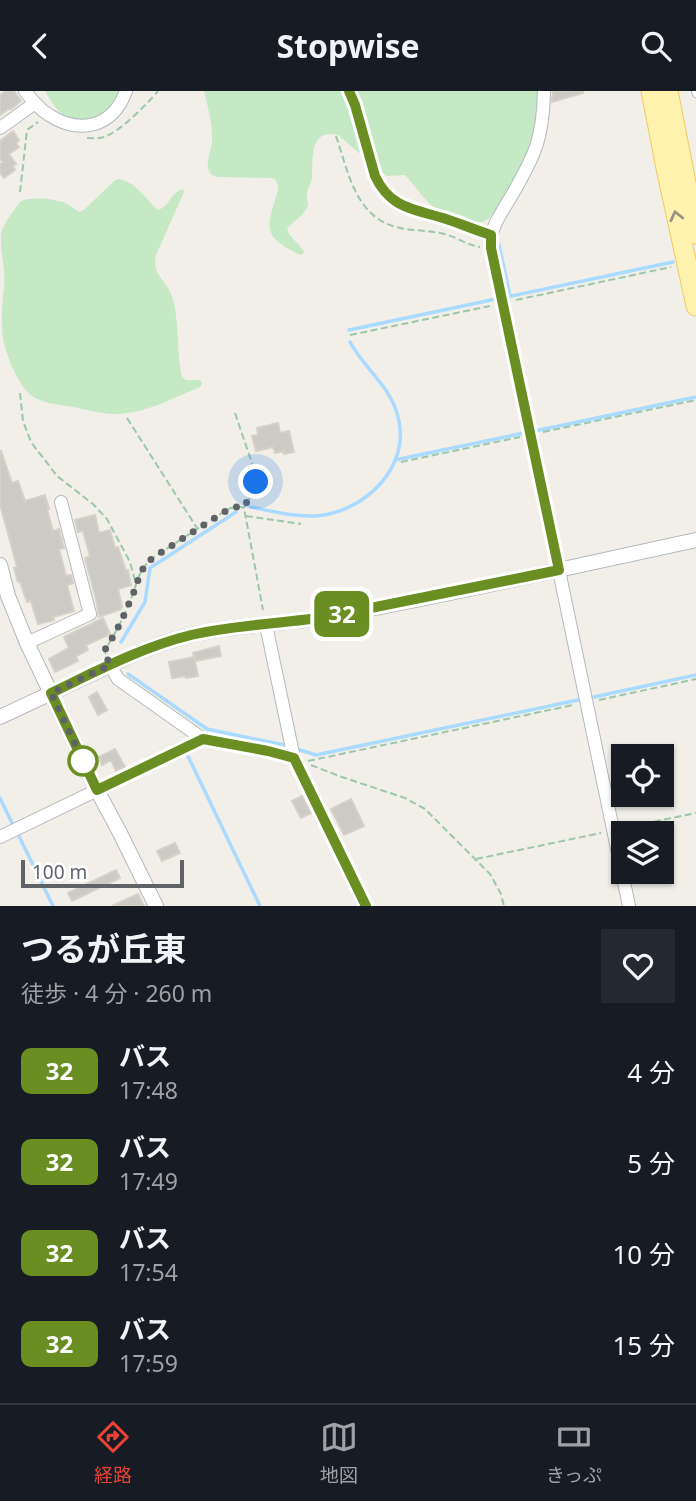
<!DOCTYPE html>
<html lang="ja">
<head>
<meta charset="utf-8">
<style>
  body { margin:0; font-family:"Noto Sans","Noto Sans JP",sans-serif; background:#242831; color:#f1f3f6; height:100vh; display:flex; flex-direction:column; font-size:26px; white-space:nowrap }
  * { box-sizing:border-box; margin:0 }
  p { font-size:23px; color:#9ea1a6 }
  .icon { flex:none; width:38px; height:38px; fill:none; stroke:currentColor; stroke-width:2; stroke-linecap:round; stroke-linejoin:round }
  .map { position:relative; height:815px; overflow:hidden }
  .panel { display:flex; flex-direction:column; background:#171b24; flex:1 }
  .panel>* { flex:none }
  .badge { padding:0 14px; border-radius:10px; font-size:24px; line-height:46px }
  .buttons { position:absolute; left:611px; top:653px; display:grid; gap:14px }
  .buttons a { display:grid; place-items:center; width:63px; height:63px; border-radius:0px; background:#171b24; box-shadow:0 2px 5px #0004; font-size:35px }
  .scale { position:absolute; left:21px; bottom:18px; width:163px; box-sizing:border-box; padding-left:7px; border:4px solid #5f6368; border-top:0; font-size:19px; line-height:24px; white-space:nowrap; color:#5f6368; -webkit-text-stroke:5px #fff; paint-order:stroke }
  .you { position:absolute; width:35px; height:35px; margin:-18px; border:5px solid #fff; border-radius:50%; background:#1a73e8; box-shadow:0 0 0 10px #1a73e833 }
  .map>.badge { position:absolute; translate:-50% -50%; box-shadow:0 0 0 4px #fff }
  .round { display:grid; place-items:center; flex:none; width:74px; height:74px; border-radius:0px; background:#242831 }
  .overview { display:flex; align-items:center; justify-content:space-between; height:119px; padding:0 21px }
  h1 { font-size:33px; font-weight:700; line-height:52px }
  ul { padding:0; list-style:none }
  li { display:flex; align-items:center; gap:21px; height:91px; padding:0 21px }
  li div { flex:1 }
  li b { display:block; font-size:26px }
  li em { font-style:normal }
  li .badge { min-width:77px; font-weight:700; text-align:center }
  header { display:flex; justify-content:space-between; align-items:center; height:91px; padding:0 21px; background:#171b24; font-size:32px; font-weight:700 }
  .dock { display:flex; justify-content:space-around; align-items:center; height:98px; border-top:2px solid #363941; background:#171b24; font-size:19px; color:#9ea1a6 }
  .dock a { display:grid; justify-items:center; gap:4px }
  .dock .active { color:#ea4335 }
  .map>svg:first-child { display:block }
  .green { fill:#c5e8c5 }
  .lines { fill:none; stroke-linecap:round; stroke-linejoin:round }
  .stream { stroke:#aadaff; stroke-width:3.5 }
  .building { fill:#cccac5; stroke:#d6d1c6; stroke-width:2 }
  .service-casing { stroke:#b5b8bc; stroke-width:8 }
  .minor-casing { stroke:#b5b8bc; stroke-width:14 }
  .tertiary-casing { stroke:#b5b8bc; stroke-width:16 }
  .primary-casing { stroke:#f2c960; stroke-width:21 }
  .path { stroke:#9cc7a9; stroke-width:2; stroke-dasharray:7 3.5; stroke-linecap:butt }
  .service { stroke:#fff; stroke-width:6 }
  .minor { stroke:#fff; stroke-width:12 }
  .tertiary { stroke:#fff; stroke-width:14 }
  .primary { stroke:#fff2af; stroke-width:19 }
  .oneway { stroke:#979581 }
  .line-casing { stroke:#fff; stroke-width:16 }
  .line { stroke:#6b8e23; stroke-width:10 }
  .walk { stroke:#5f6368; stroke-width:7; stroke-dasharray:0 12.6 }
  .stop-dot { fill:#fff; stroke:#6b8e23; stroke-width:3.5 }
</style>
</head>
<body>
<header><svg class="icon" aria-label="back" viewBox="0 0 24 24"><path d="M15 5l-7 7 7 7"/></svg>Stopwise<svg class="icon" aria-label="search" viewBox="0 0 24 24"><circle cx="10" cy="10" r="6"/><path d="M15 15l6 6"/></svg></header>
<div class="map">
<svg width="696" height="815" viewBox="0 0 696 815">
  <rect width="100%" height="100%" fill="#f1efe8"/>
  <path class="green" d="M 45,0 L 123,0 L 111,21 L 85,32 C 59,23 59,24 45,0 Z
    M 204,0 L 540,0 L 539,16 L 531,59 L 493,125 C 488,128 484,131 478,132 C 461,134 439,122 427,110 C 419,102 413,92 405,84 L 387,85 L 338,44 C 309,37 313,68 312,87 C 311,93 307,98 307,103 C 306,107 308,111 308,115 L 302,124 L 287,137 L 289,143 L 304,160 L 303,163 L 300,164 C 260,144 267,137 278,99 L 278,94 L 275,88 L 270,87 L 218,86 C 213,84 212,85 209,80 C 205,72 211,60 212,51 C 213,35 208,16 204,0 Z
    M 118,88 C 136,90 145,108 158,119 C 169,116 171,101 183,98 L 184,101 L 156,164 C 152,185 165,187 171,203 C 180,225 176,262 182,286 L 186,289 L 200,289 L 202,292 L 201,295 L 198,297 C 175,306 152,319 127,322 C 109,325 91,320 74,316 C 61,314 44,313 32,305 C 25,300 20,291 16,284 C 0,252 0,233 4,197 C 6,179 0,161 1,143 C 4,131 13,121 20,111 C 29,105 55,108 65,112 C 71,114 74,119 80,121 L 85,118 L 113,91 Z"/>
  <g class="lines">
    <path class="stream" d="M 499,154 L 510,205
      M 507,206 L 673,171
      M 349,239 L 496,208
      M 535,340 L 696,306
      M 395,369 L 524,342
      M 251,416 C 271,420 293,426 315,425 C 364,422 414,375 397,322 C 388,293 364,277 350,251
      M 121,551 L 145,511 L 150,477 L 236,421
      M 128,583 L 207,638 L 284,654
      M 594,606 L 696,584
      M 297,658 L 316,664 L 578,609
      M 186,661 L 260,815
      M 0,707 L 14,736
      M 17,741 L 53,815"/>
  </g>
  <path class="building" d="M 6,0 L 14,0 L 21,10 L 11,18 L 10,17 L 0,24 L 0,4 Z
    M 553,0 L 583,0 L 583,2 L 552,11 Z
    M 13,40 L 19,49 L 16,52 L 19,56 L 9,63 L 16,73 L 13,75 L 15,79 L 4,87 L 0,82 L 0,73 L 3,71 L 1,68 L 0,69 L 0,50 Z
    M 278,332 L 280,342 L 289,340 L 294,361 L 284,363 L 284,360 L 275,362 L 273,356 L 256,360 L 252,345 L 258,344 L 257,337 Z
    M 1,360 L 12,392 L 18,390 L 25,410 L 45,404 L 49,418 L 47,419 L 53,440 L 59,438 L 64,457 L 59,458 L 66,485 L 71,484 L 73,492 L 67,494 L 74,520 L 53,526 L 54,529 L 38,533 L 31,510 L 27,511 L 20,491 L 18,491 L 14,477 L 17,476 L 0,413 L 0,361 Z
    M 95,424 L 99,442 L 110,439 L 115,457 L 118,456 L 126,480 L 128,479 L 131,494 L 118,498 L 122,516 L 121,516 L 121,518 L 99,526 L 96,508 L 85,467 L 90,465 L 83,440 L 78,441 L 75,429 Z
    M 103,527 L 110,543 L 86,554 L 88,559 L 76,565 L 78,570 L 55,581 L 49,568 L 69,557 L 64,546 Z
    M 219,555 L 221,565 L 195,570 L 193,562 Z
    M 194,566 L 198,585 L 186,587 L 185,585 L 172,587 L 169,571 Z
    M 97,601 L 107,619 L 98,624 L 89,606 Z
    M 115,658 L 125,676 L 116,680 L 111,669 L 102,674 L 99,666 Z
    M 302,705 L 311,722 L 301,727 L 292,710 Z
    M 351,708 L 364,735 L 344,744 L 331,718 Z
    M 175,752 L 180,762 L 162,770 L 157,760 Z
    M 116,779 L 120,787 L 72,810 L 68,802 Z
    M 138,803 L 144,815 L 112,815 Z"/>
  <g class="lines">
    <defs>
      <path id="service" d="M 695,0 L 696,3"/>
      <path id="minor" d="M 25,0 C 32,9 39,18 49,24 C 80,44 113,36 126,0
        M 349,0 C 360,27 365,56 375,83 C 386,115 416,119 445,128 C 460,133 476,139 491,144
        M 544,0 C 543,48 535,64 512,104 C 503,119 493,133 490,149 L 629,815
        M 0,37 L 35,12
        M 266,534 L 294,667 L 365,815
        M 27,552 L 90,523 L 61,411
        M 110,574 L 118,588 L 203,648 L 268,660 L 294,667
        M 0,746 L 203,648"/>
      <path id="tertiary" d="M 0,474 L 8,505 L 27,552 L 97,699 L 120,742 L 156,815
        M 0,626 L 130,565 C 156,554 183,544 211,540 C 251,533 292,532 332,525 C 454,503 575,475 696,449"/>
      <path id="primary" d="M 651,0 L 666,77 L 696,215
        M 668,0 L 696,143"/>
    </defs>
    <use href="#service" class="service-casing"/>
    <use href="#minor" class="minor-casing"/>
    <use href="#tertiary" class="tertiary-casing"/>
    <use href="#primary" class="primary-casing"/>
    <path class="path" d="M 336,45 C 348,80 355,125 396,136 C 411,140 428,139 444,143 C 457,146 467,154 480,156
      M 87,47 C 93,47 98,48 104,46 C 120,41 147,13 158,0
      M 20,101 L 27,39 L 38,31
      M 516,209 L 671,176
      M 350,244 L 490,215
      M 20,302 L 23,330 L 31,351 L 57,385 L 93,413 L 107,428 L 130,471 L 136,493
      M 235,322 L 256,384 L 255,397 L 244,417 L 263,519
      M 127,327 L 197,437
      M 543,341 L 696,309
      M 401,371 L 520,346
      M 246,425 L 301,433
      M 106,563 L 104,560 C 115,544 123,527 130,510 C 138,492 137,479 154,466 L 228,418 L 238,415 L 244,417
      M 599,609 L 696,588
      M 308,670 L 573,614
      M 311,674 L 339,685 L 405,707 L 425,718 L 490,783 L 501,803 L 504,815
      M 623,737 L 696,722
      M 476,768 L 601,742"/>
    <use href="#service" class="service"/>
    <use href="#minor" class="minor"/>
    <use href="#tertiary" class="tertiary"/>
    <use href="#primary" class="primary"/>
  </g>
  <defs><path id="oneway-chevron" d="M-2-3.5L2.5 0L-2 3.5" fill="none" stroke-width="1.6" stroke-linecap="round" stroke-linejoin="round" transform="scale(1.75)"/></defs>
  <use class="oneway" href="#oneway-chevron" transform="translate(676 125) rotate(-103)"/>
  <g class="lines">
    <defs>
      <path id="line" d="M 349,0 L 355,14 L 375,85 C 390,117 413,118 443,127 C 459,132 475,139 491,144 L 491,157 L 559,479 L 331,525 C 284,533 237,533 191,544 C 142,556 97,580 51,602 L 97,699 L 203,648 L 268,660 L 294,667 L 366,815"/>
    </defs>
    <use href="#line" class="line-casing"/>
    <use href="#line" class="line"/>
    <path class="walk" d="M 83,670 L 87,678 L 51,602 L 110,574 L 104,560 C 115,544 123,527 130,510 C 139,492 137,479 154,466 L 224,421 L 233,416 L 244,416 L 255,397 L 256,391"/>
  </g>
  <circle class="stop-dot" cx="83" cy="670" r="14"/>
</svg>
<div class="buttons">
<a><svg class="icon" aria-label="locate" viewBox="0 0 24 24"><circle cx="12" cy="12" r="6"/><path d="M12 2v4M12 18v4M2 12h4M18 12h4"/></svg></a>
<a><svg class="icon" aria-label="layers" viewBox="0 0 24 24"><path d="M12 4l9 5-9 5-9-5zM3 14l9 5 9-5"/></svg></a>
</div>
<div class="scale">100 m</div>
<div class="you" style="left:256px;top:391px"></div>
<b class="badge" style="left:342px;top:523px;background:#6b8e23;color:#fff">32</b>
</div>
<section class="panel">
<div class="overview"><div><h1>つるが丘東</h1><p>徒歩 · 4 分 · 260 m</p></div><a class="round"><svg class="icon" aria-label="heart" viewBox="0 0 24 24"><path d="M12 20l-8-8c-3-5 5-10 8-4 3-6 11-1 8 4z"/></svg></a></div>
<ul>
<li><span class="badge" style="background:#6b8e23;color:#fff">32</span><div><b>バス</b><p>17:48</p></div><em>4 分</em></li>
<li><span class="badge" style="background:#6b8e23;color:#fff">32</span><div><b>バス</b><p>17:49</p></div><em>5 分</em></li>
<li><span class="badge" style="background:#6b8e23;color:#fff">32</span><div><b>バス</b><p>17:54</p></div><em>10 分</em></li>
<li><span class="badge" style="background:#6b8e23;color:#fff">32</span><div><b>バス</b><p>17:59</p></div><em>15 分</em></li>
</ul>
</section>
<nav class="dock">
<a class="active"><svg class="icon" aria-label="directions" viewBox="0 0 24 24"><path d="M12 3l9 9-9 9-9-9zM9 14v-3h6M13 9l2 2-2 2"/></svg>経路</a>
<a><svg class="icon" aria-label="map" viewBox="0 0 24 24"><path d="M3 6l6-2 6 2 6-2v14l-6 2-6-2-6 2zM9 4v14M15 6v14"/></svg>地図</a>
<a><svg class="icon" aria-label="tickets" viewBox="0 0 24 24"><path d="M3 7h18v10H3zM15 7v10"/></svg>きっぷ</a>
</nav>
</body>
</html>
